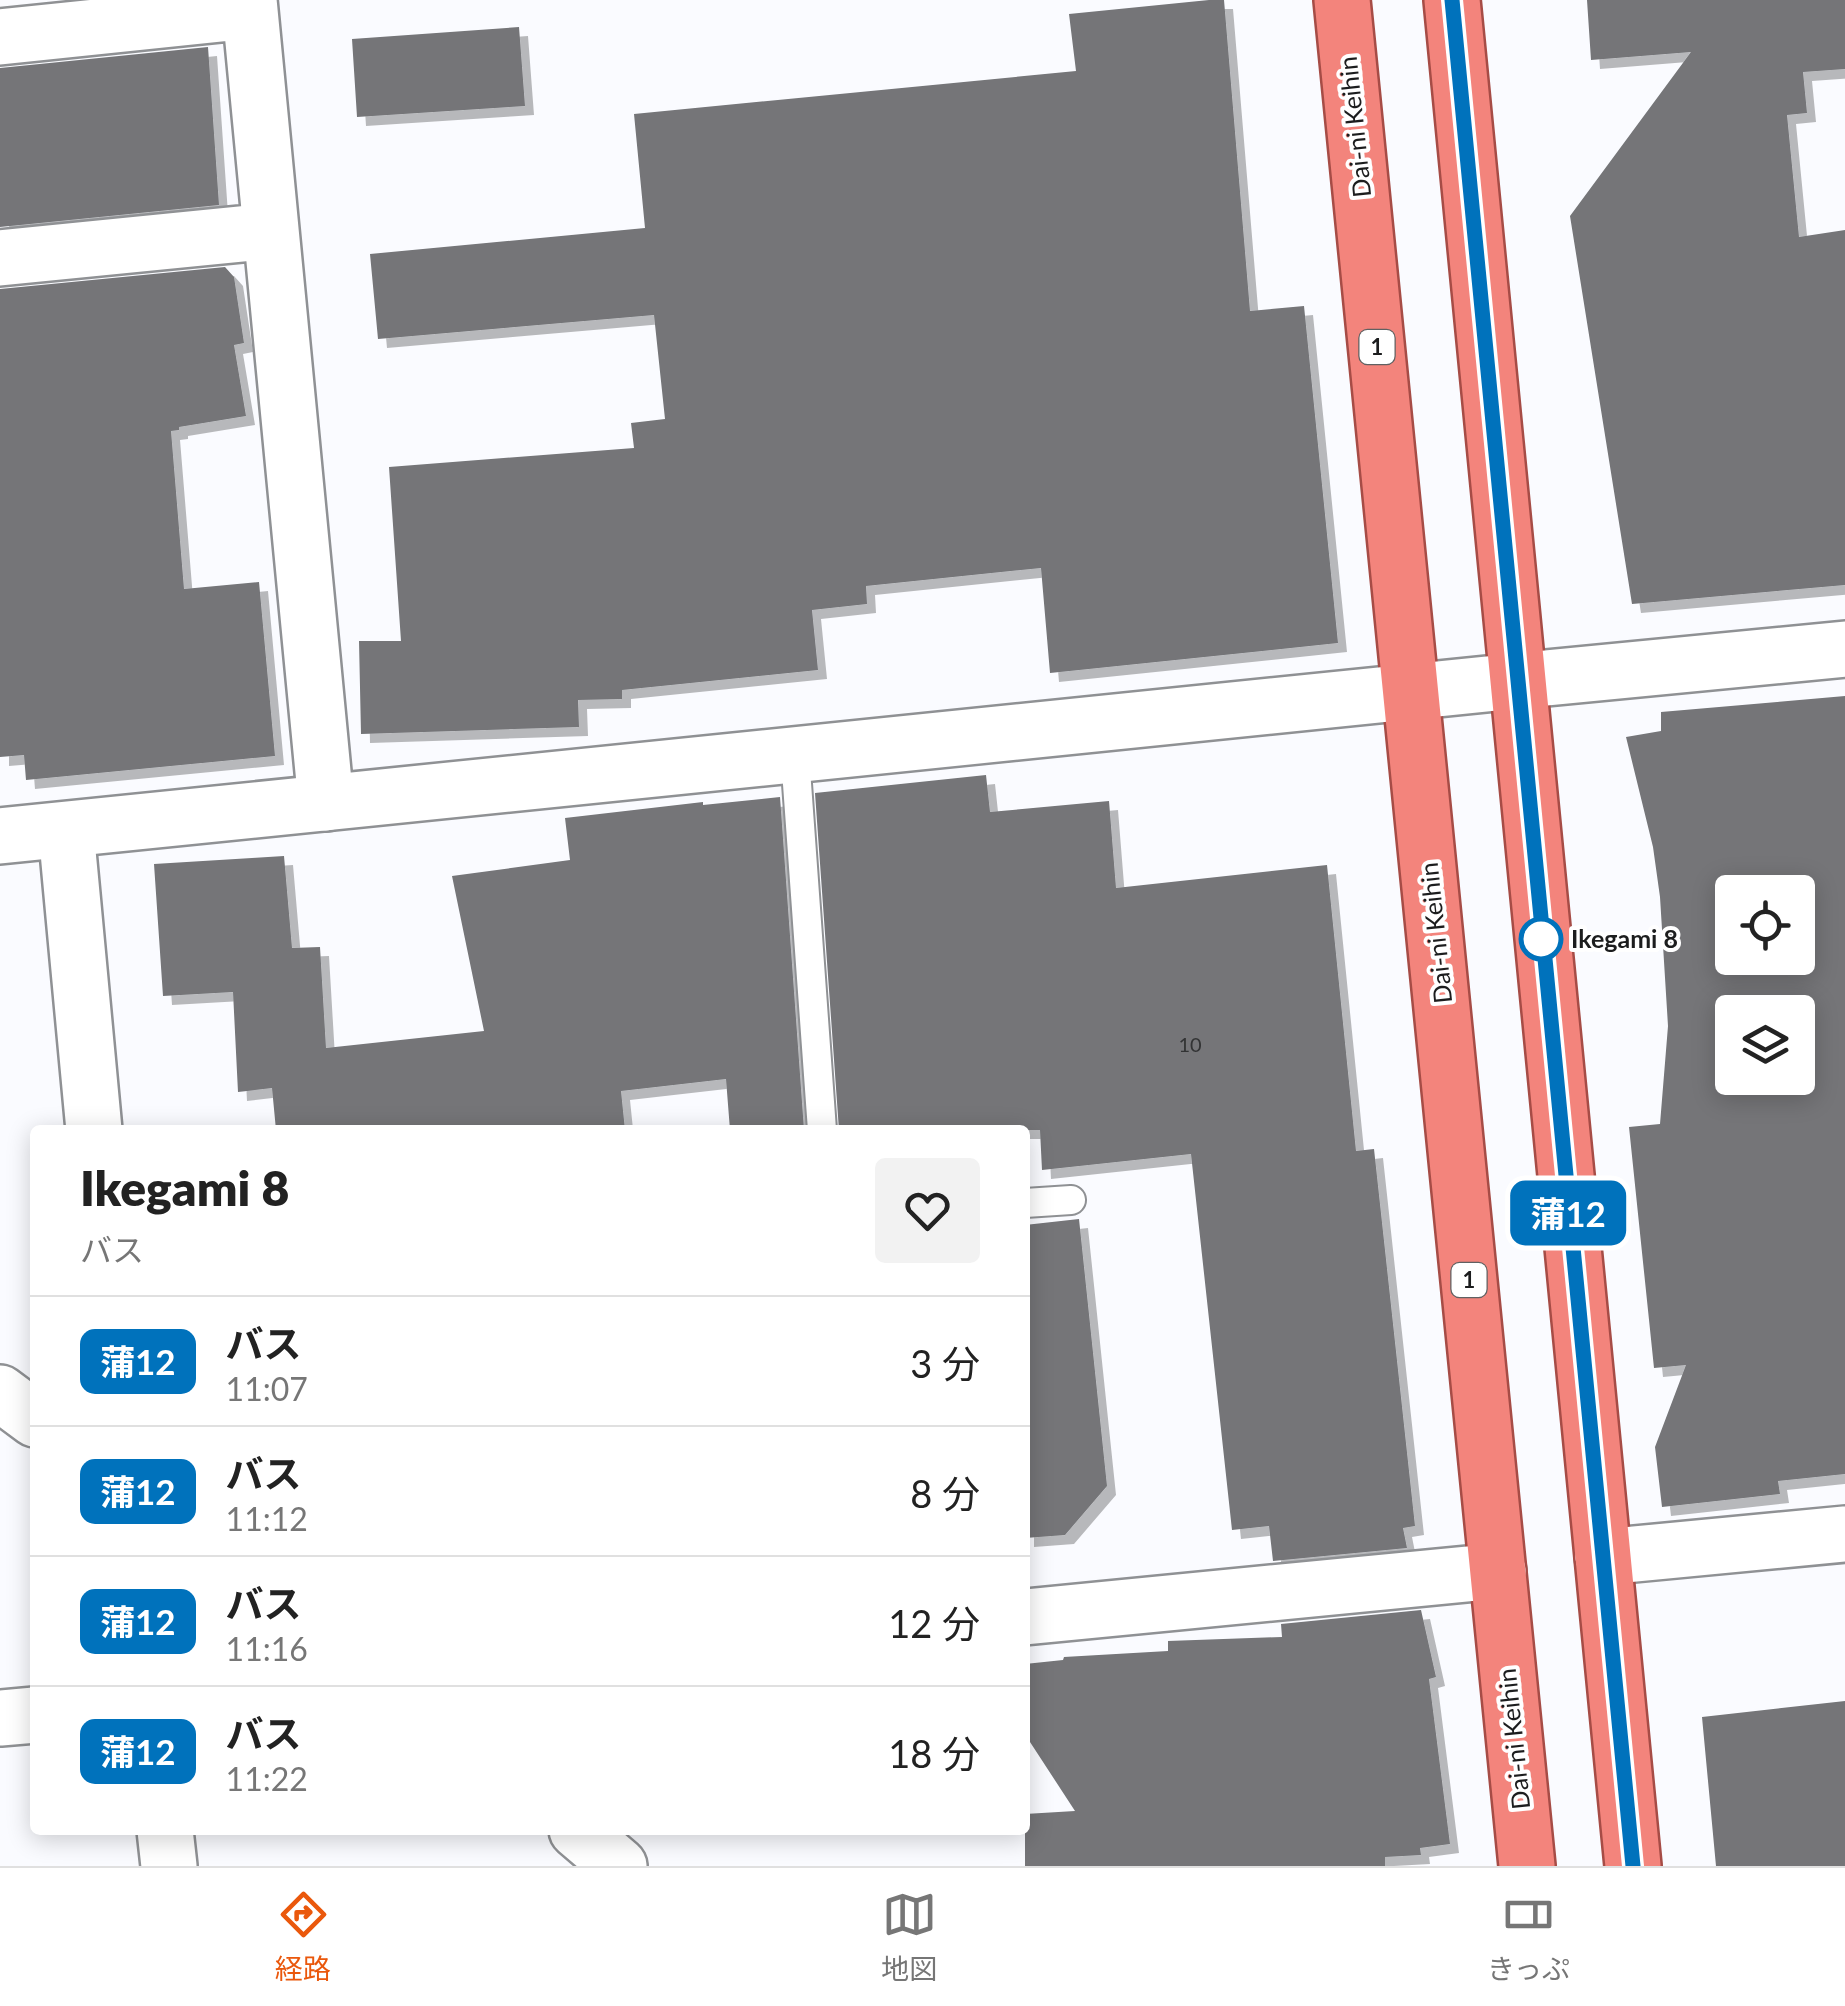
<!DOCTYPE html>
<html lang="ja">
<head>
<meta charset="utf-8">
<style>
  body { margin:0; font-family:Lato,"Noto Sans JP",sans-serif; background:#f2f2f2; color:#222; height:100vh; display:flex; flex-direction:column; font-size:38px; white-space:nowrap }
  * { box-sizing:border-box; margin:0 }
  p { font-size:32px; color:#767676 }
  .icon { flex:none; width:55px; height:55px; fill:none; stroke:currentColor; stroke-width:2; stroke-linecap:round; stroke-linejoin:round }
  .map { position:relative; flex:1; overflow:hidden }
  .side { position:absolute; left:30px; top:1125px; width:1000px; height:710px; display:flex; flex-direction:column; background:#fff; border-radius:10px; box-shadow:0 5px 25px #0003 }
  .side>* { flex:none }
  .badge { padding:0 20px; border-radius:15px; font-size:35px; line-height:65px }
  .tools { position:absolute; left:1715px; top:875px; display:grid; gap:20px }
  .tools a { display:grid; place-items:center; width:100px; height:100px; border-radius:10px; background:#fff; box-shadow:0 5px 25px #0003; font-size:50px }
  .map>.badge { position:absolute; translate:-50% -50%; box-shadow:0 0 0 5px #fff }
  .round { display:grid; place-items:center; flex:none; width:105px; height:105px; border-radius:10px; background:#f2f2f2 }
  .overview { display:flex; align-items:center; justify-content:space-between; height:170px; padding:0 50px }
  h1 { font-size:48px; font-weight:800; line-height:75px }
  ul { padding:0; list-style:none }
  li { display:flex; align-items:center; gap:30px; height:130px; padding:0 50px; border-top:2px solid #e0e0e0 }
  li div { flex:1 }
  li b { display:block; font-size:38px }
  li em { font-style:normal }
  li .badge { min-width:110px; font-weight:700; text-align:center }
  .tabs { display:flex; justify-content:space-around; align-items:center; height:140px; border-top:2px solid #e0e0e0; background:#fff; font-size:28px; color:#767676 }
  .tabs a { display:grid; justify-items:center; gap:5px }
  .tabs .selected { color:#ea580c }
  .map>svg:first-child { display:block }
  .building { fill:#747578; fill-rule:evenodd; filter:url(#shadow) }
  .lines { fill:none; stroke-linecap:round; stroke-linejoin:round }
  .service-casing { stroke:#8f9194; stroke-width:32 }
  .minor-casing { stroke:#8f9194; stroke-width:60 }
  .tertiary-casing { stroke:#8f9194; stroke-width:60 }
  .trunk-casing { stroke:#a64c46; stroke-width:60 }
  .service { stroke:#fff; stroke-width:28 }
  .minor { stroke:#fff; stroke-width:55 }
  .tertiary { stroke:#fff; stroke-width:55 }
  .trunk { stroke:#f3847c; stroke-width:55 }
  .line-casing { stroke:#fff; stroke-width:22 }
  .line { stroke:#0072bc; stroke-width:15 }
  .stop-dot { fill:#fff; stroke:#0072bc; stroke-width:5 }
  .labels { text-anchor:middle; stroke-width:8; stroke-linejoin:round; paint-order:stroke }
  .number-label { font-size:20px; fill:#323334 }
  .shield { fill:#fff; stroke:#606162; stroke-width:2.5 }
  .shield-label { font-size:22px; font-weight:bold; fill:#1c1d1e }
  .street-label { font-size:25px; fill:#1c1d1e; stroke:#fff }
  .stop-label { font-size:25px; font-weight:bold; fill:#1c1d1e; stroke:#fff; text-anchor:start }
</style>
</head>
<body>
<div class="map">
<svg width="1845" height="1866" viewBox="0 0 1845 1866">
  <defs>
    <filter id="shadow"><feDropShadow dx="9" dy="9" stdDeviation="0" flood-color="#0004"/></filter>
  </defs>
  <rect width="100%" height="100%" fill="#fafbff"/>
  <path class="building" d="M 1209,0 L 1224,0 L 1250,311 L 1304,306 L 1338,643 L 1050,673 L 1041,568 L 866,586 L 867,604 L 812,610 L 818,670 L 622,690 L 622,699 L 578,700 L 579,727 L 361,734 L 359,641 L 401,641 L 389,467 L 634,448 L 631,423 L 665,419 L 654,315 L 378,339 L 370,254 L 645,228 L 634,114 L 1076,71 L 1069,14 Z
    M 1587,0 L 1845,0 L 1845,69 L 1803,72 L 1807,113 L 1787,115 L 1799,237 L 1845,230 L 1845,585 L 1632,604 L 1570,216 L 1691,52 L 1591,60 Z
    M 519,27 L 525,106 L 357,117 L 352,39 Z
    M 208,47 L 219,205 L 0,227 L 0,68 Z
    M 225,267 L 234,277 L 244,343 L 234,345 L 246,416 L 179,427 L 179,430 L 171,431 L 184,589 L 259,582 L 275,756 L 26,780 L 24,755 L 0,757 L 0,289 Z
    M 1845,696 L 1845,1474 L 1778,1481 L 1780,1494 L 1662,1507 L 1655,1447 L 1686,1365 L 1654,1368 L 1629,1127 L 1660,1124 L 1668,1026 L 1660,897 L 1653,847 L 1626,737 L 1661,731 L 1661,712 ZM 1732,892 L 1798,892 L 1798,958 L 1732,958 ZM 1732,1012 L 1798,1012 L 1798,1078 L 1732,1078 Z
    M 986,775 L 990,812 L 1109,801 L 1116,888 L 1327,865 L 1356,1151 L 1374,1149 L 1415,1526 L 1403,1528 L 1407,1548 L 1273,1561 L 1269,1526 L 1232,1530 L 1191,1154 L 1042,1170 L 1040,1130 L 839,1130 L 815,793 Z
    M 780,797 L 804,1130 L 730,1130 L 726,1079 L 621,1091 L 625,1130 L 276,1130 L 272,1088 L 238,1092 L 233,992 L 163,996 L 154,864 L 284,856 L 292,948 L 320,947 L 326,1048 L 484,1031 L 452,876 L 570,860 L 565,818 L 703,802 L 703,805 Z
    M 1079,1219 L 1107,1486 L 1065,1535 L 1025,1538 L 1025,1225 Z
    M 1421,1610 L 1436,1677 L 1429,1679 L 1450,1844 L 1420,1848 L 1421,1855 L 1385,1857 L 1385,1866 L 1025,1866 L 1025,1814 L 1075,1811 L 1030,1742 L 1025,1664 L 1063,1660 L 1064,1657 L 1168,1651 L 1168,1641 L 1282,1637 L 1281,1624 Z
    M 1845,1701 L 1845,1866 L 1716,1866 L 1702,1717 Z"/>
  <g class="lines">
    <defs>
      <path id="service" d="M 795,756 L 822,1130
        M 1025,1203 L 1071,1200"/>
      <path id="minor" d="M 249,0 L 326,803
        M 0,37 L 250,11
        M 0,258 L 271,231
        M 1516,681 L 1845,649
        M 66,830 L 94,1130
        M 0,1393 L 35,1419
        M 1603,1557 L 1845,1534
        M 1025,1617 L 1498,1571
        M 0,1718 L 35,1715
        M 165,1830 L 169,1866
        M 577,1830 L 619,1866"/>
      <path id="tertiary" d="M 0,836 L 1516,681"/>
      <path id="trunk" d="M 1342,0 L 1527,1866
        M 1452,0 L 1633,1866"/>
    </defs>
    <use href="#service" class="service-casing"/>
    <use href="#minor" class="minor-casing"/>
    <use href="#tertiary" class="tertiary-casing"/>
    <use href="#trunk" class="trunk-casing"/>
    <use href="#service" class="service"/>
    <use href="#minor" class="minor"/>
    <use href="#tertiary" class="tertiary"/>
    <use href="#trunk" class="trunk"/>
  </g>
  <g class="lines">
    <defs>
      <path id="line" d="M 1452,0 L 1633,1866"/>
    </defs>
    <use href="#line" class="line-casing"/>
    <use href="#line" class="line"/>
  </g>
  <circle class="stop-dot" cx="1541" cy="939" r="20"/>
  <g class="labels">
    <g class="number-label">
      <text x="1190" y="1052">10</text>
    </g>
    <g class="shield">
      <rect x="1359.5" y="330" width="35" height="34" rx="8"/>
      <rect x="1451.5" y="1263" width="35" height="34" rx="8"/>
    </g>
    <g class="shield-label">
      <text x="1377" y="355">1</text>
      <text x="1469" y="1288">1</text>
    </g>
    <g class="street-label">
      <text transform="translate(1355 127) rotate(-96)" y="9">Dai-ni Keihin</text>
      <text transform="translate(1436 933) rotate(-96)" y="9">Dai-ni Keihin</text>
      <text transform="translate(1514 1739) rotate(-96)" y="9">Dai-ni Keihin</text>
    </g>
    <g class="stop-label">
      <text x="1571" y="948">Ikegami 8</text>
    </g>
  </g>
</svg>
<div class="tools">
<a><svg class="icon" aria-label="locate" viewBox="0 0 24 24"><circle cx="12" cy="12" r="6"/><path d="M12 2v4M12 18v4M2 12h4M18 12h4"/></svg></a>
<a><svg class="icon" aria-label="layers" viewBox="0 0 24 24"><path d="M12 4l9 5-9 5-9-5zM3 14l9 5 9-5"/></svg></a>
</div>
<b class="badge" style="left:1568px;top:1213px;background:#0072bc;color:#fff">蒲12</b>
<section class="side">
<div class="overview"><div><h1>Ikegami 8</h1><p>バス</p></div><a class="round"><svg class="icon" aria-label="heart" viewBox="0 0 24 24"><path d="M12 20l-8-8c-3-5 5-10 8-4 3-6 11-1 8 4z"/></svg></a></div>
<ul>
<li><span class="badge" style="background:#0072bc;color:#fff">蒲12</span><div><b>バス</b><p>11:07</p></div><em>3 分</em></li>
<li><span class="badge" style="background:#0072bc;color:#fff">蒲12</span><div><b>バス</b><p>11:12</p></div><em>8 分</em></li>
<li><span class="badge" style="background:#0072bc;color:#fff">蒲12</span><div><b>バス</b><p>11:16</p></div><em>12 分</em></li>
<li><span class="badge" style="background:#0072bc;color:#fff">蒲12</span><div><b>バス</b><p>11:22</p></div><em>18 分</em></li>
</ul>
</section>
</div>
<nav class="tabs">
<a class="selected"><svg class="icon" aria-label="directions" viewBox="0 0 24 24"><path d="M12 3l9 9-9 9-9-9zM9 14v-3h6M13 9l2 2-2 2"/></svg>経路</a>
<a><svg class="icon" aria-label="map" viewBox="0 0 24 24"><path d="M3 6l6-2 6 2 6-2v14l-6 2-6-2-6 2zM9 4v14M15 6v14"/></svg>地図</a>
<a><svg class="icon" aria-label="tickets" viewBox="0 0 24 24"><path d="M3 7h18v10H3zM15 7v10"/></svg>きっぷ</a>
</nav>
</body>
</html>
